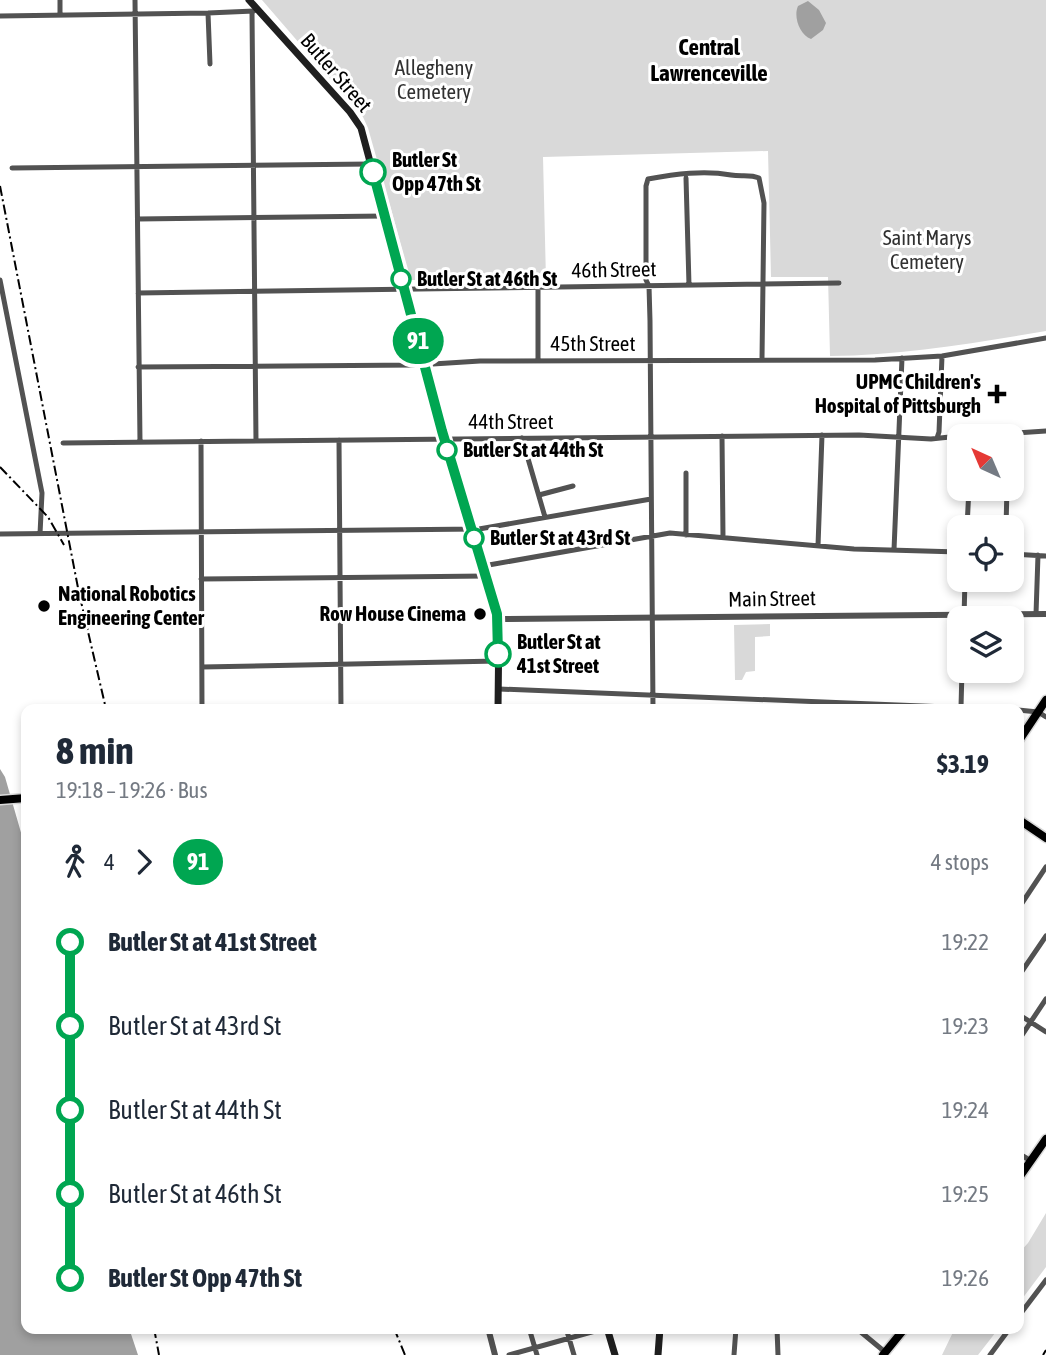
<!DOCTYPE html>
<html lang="en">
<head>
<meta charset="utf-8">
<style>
  body { margin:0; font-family:"Asap Condensed",sans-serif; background:#f6f6f7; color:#1f2937; height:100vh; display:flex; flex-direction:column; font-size:26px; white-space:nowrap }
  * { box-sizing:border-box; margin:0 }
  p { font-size:23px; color:#747a83 }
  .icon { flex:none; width:38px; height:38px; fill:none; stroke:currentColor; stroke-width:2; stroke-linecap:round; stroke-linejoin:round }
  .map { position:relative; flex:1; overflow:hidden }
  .drawer { position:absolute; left:21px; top:704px; width:1003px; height:630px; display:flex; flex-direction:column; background:#fff; border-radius:14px; box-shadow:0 4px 10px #0003 }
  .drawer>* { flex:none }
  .badge { padding:0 14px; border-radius:23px; font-size:24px; line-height:46px }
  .needle { width:46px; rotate:316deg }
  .tools { position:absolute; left:947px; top:424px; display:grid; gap:14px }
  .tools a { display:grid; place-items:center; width:77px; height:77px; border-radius:14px; background:#fff; box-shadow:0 4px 10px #0003; font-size:35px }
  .map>.badge { position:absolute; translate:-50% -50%; box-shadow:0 0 0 4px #fff }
  .legs { display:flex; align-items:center; gap:10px; height:77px; padding:0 35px; font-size:23px }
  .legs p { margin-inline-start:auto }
  .overview { display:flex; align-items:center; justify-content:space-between; height:119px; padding:0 35px }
  h1 { font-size:38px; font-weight:700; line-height:52px }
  ul { padding:0 35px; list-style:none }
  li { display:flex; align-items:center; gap:24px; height:84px; font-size:26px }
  li i { display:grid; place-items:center; width:10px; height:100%; margin:0 9px; background:currentColor }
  li i::after { content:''; width:18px; height:18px; margin:-9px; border:5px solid; border-radius:50%; background:#fff }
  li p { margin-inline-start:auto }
  li:first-child i { background:linear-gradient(#0000 50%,currentColor 0) }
  li:last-child i { background:linear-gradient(currentColor 50%,#0000 0) }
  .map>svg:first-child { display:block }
  .green { fill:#d9d9d9 }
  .water { fill:#a0a0a0 }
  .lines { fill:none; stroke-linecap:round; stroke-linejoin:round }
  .primary-casing { stroke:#dbdbdb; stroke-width:11 }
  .minor { stroke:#525252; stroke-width:5 }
  .tertiary { stroke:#525252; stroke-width:6 }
  .secondary { stroke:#1f1f1f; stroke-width:7 }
  .primary { stroke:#000; stroke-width:8 }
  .rail { stroke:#000; stroke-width:2; stroke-dasharray:10 3.5 2 3.5; stroke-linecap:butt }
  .line-1-casing { stroke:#fff; stroke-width:16 }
  .line-1 { stroke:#00a651; stroke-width:10 }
  .stop-1-dot { fill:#fff; stroke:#00a651; stroke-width:3.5 }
  .poi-dot { fill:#000; stroke:#fff; stroke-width:2.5 }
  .labels { text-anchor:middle; stroke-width:6; stroke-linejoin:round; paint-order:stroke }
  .park-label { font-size:21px; fill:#303030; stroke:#fff }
  .street-label { font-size:21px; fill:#000; stroke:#fff }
  .stop-label { font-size:21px; font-weight:bold; fill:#000; stroke:#fff; text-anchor:start }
  .poi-label { font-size:21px; font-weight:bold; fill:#000; stroke:#fff; text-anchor:end }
  .neighbourhood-label { font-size:23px; font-weight:bold; fill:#000; stroke:#fff }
</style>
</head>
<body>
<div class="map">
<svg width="1046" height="1355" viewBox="0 0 1046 1355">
  <rect width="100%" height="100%" fill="#fff"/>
  <path class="green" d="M 262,0 L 1046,0 L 1046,331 C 974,343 903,355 830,356 L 828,277 L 771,277 L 768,151 L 543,157 L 546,280 L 411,280 L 368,128 L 363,117 Z
    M 770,624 L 770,636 L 755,637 L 755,671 L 746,672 L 742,680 L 735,680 L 734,625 Z
    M 1046,1213 L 1046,1267 L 1019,1303 L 1019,1253 L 1028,1243 Z
    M 955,1328 L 999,1328 L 978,1355 L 942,1355 Z"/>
  <path class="water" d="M 808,1 L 819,10 L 826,23 L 823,30 L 811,39 C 800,35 793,17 798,6 Z
    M 0,769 L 5,777 L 26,850 L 26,1328 L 129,1328 L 138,1355 L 0,1355 Z"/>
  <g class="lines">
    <defs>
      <path id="primary" d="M 1018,742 L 1046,700
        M 0,800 L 26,798
        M 1018,819 L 1046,838
        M 1018,1179 L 1046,1139
        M 883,1355 L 905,1328"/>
    </defs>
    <use href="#primary" class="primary-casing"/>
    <path class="minor" d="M 135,0 L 140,442
      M 252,12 L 256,441
      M 208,13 L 210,64
      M 60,14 L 60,0
      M 0,16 L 208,13 L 254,11
      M 12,168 L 371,164
      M 686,178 L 689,285
      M 138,219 L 385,216
      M 0,280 L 42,493 L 40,534
      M 538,287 L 538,360
      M 138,293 L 839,283
      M 138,367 L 417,365 L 480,361 L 875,360 L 942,356 L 1046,338
      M 722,436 L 723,537
      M 972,436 L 1046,431
      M 522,438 L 545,517
      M 937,438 L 939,432 L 942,356
      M 339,440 L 341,709
      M 201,441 L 202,709
      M 63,443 L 859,435 L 931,439 L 959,436
      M 686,473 L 686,535
      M 539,495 L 573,486
      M 967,527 L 969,488
      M 1006,527 L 1007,488
      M 0,534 L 479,529 L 651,499
      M 818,546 L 822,435
      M 894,550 L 902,358
      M 1012,554 L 1046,556
      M 483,566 L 670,533 L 854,549 L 959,552
      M 201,579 L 486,576
      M 1036,614 L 1038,555
      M 964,618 L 965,579
      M 202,667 L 498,661
      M 499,689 L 996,709
      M 961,707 L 962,670
      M 653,709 L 650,321 L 649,286 L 646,280 L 646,186 L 648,179 C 675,174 704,170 731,175 C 741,177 750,174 759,178 L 764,203 L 762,359
      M 1018,710 L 1038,712 L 1046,717
      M 1018,909 L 1046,867
      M 1018,977 L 1046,936
      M 1018,1014 L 1046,1032
      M 1018,1041 L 1046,999
      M 1018,1153 L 1031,1161
      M 1018,1317 L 1046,1280
      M 529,1328 L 537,1355
      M 566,1328 L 574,1355
      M 777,1328 L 778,1355
      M 856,1328 L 885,1352
      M 509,1355 L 606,1328
      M 734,1355 L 736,1328
      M 990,1355 L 1010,1328"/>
    <path class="tertiary" d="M 499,619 L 1046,614
      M 488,1328 L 495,1355"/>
    <path class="secondary" d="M 249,0 L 350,112 L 361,128 L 442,431 L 499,619 L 498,709
      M 607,1328 L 615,1355
      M 658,1355 L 660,1328"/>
    <use href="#primary" class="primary"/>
    <path class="rail" d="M 0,186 L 79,593 L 106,709
      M 0,467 L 48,517 L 64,545
      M 154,1328 L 159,1355
      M 394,1328 L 405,1355
      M 1043,1355 L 1046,1350"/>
  </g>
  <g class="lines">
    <defs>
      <path id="line-1" d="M 373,172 L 442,431 L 497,614 L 498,654"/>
    </defs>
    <use href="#line-1" class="line-1-casing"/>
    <use href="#line-1" class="line-1"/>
  </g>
  <g class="stop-1-dot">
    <circle cx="373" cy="172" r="12"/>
    <circle cx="401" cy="279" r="9"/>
    <circle cx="447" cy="450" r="9"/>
    <circle cx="474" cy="538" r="9"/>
    <circle cx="498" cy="654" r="12"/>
  </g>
  <g class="poi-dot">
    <path d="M993.5 383.5h7v7h7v7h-7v7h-7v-7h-7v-7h7z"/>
    <circle cx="44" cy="606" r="7"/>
    <circle cx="480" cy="614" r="7"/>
  </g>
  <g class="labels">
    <g class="park-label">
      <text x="434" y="75">Allegheny<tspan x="434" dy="24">Cemetery</tspan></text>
      <text x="927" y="245">Saint Marys<tspan x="927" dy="24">Cemetery</tspan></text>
    </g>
    <g class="street-label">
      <text transform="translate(336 73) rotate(49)" y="7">Butler Street</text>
      <text transform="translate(614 270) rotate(-1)" y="7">46th Street</text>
      <text x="593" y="351">45th Street</text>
      <text x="511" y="429">44th Street</text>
      <text transform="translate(772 599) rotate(-1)" y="7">Main Street</text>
    </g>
    <g class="stop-label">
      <text x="392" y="167">Butler St<tspan x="392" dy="24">Opp 47th St</tspan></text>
      <text x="417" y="286">Butler St at 46th St</text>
      <text x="463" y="457">Butler St at 44th St</text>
      <text x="490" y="545">Butler St at 43rd St</text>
      <text x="517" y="649">Butler St at<tspan x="517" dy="24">41st Street</tspan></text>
    </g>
    <g class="poi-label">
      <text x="981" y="389">UPMC Children's<tspan x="981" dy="24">Hospital of Pittsburgh</tspan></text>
      <text x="58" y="601" text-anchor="start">National Robotics<tspan x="58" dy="24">Engineering Center</tspan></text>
      <text x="466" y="621">Row House Cinema</text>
    </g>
    <g class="neighbourhood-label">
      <text x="709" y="55">Central<tspan x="709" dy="26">Lawrenceville</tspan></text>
    </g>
  </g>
</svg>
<div class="tools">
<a><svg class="needle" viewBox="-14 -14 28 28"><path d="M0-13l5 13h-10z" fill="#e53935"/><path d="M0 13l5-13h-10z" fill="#747a83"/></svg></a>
<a><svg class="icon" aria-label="locate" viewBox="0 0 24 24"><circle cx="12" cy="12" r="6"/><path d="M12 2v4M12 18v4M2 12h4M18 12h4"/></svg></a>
<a><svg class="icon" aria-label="layers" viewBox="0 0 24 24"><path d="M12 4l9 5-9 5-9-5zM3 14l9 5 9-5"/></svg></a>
</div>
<b class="badge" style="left:418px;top:341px;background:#00a651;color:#fff">91</b>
<section class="drawer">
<div class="overview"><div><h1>8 min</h1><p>19:18 – 19:26 · Bus</p></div><b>$3.19</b></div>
<div class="legs"><svg class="icon" aria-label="walk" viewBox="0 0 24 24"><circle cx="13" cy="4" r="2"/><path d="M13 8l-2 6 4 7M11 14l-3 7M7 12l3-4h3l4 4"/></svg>4<svg class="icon" aria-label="forward" viewBox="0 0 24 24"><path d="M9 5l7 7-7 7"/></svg><b class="badge" style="background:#00a651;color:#fff">91</b><p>4 stops</p></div>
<ul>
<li><i style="color:#00a651"></i><b>Butler St at 41st Street</b><p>19:22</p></li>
<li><i style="color:#00a651"></i><span>Butler St at 43rd St</span><p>19:23</p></li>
<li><i style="color:#00a651"></i><span>Butler St at 44th St</span><p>19:24</p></li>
<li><i style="color:#00a651"></i><span>Butler St at 46th St</span><p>19:25</p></li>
<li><i style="color:#00a651"></i><b>Butler St Opp 47th St</b><p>19:26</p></li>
</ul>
</section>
</div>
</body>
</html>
